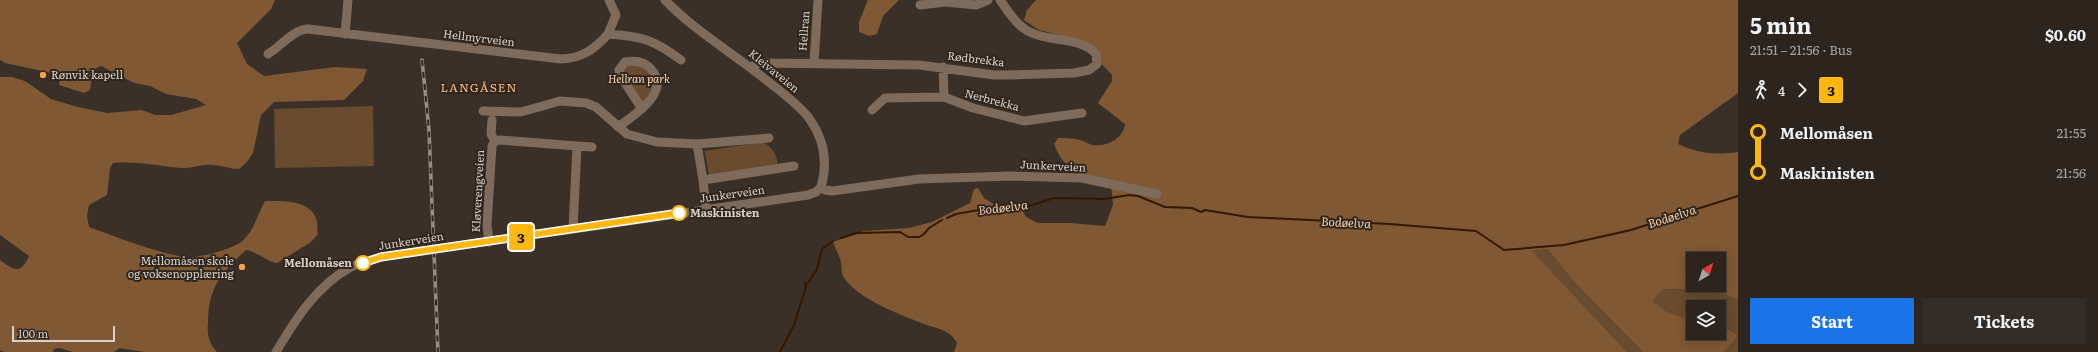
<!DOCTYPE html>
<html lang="en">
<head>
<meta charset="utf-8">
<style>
  body { margin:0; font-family:Literata,serif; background:#342c26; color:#f1f3f6; height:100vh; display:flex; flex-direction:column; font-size:15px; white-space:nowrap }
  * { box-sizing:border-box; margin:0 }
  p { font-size:13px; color:#a6a4a4 }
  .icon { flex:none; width:22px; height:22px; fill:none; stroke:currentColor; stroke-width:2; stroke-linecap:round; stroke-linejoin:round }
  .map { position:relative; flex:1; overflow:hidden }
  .details { display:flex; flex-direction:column; background:#2c241d; width:360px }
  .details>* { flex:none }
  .badge { padding:0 8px; border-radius:3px; font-size:14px; line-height:26px }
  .needle { width:26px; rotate:39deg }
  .buttons { position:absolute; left:1686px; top:252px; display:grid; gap:8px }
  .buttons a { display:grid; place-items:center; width:40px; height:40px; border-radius:0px; background:#2c241d; box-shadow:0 2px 10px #0003,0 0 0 1px #48413b; font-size:20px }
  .scale { position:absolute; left:12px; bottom:10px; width:103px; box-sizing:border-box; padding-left:4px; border:2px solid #d8d1cb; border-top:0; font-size:11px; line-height:14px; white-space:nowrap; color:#d8d1cb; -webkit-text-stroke:3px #30261d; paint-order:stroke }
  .map>.badge { position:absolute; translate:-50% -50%; box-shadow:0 0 0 2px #fff }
  .legs { display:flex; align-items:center; gap:6px; height:44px; padding:0 12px; font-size:13px }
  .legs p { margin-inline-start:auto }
  .overview { display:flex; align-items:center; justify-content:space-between; height:68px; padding:0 12px }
  h1 { font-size:22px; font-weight:700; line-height:30px }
  .button { display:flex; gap:8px; margin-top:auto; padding:8px 12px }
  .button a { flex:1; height:46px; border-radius:0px; background:#1a73e8; color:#fff; font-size:16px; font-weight:700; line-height:46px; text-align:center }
  .button a+a { background:#342c26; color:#f1f3f6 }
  ul { padding:0 12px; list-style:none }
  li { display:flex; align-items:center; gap:14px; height:40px; font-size:15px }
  li i { display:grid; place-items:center; width:6px; height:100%; margin:0 5px; background:currentColor }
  li i::after { content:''; width:10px; height:10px; margin:-5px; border:3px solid; border-radius:50%; background:#2c241d }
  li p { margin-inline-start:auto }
  li:first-child i { background:linear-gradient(#0000 50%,currentColor 0) }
  li:last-child i { background:linear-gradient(currentColor 50%,#0000 0) }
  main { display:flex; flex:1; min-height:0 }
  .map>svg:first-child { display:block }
  .green { fill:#694b2f }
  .forest { fill:#805833; fill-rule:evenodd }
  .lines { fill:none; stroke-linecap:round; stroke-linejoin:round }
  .stream { stroke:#321800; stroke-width:2 }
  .minor { stroke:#7e6b5c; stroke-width:9 }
  .rail-casing { stroke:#978f87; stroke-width:3.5 }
  .rail { stroke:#30261d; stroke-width:2; stroke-dasharray:6; stroke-linecap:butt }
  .line-1-casing { stroke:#fff; stroke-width:9 }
  .line-1 { stroke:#feb811; stroke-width:6 }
  .poi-dot { fill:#f7a149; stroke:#30261d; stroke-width:1.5 }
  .stop-1-dot { fill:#fff; stroke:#feb811; stroke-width:2 }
  .labels { text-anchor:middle; stroke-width:4; stroke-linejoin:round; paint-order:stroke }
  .street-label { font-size:11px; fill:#d8d1cb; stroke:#30261d }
  .poi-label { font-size:11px; fill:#d8d1cb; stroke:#30261d; text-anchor:start }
  .park-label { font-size:11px; font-style:italic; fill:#fdd6b5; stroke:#30261d }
  .stop-label { font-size:11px; font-weight:bold; fill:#d8d1cb; stroke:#30261d; text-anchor:start }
  .neighbourhood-label { font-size:12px; letter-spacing:1px; fill:#f7ba83; stroke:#30261d }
  .water-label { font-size:12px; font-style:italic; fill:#f7d1af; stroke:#30261d }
</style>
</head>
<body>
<main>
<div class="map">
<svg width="1738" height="352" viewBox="0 0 1738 352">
  <rect width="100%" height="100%" fill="#3a3027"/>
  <path class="green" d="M 633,62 L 648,70 L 654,85 L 643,104 L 624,79 L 623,68 Z
    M 373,106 L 374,166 L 275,168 L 274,109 Z
    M 762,142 C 772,146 779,156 777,167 L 709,176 L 705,151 Z
    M 1547,249 L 1577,285 L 1643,352 L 1627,352 L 1531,251 Z
    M 1663,289 L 1718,290 L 1738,300 L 1738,352 L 1724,352 L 1737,337 L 1729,330 L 1719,327 L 1719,307 L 1693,307 L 1693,320 L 1667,312 L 1653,301 Z"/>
  <path class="forest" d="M 0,0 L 275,0 L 271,9 L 237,43 L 247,64 L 264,76 L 335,67 L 367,69 L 363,81 L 344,100 L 274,102 L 261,115 L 253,153 L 247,162 L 239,169 C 230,169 221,165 212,165 C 201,164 191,169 181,168 C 158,166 137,161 113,163 L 110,168 L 107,195 L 89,205 L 87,216 L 89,227 C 117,237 156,253 185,257 C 197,259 227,250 238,244 C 253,235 257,215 265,201 C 280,201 309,199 316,218 C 318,223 317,229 318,234 L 311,242 L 277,263 C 267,262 258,252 246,250 C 221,273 209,287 208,321 C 207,334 208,342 217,352 L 144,352 L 119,348 L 114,352 L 73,352 L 59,348 L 54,349 L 53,352 L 4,352 L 0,350 L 0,260 C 13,270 21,275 29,256 L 0,235 L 0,77 L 12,77 L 25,81 L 51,99 L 78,107 L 107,113 L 142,110 L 155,115 L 171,115 L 206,105 L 196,99 L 166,94 L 150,86 L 134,83 L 101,66 L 93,70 L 90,90 L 84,93 L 59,85 L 61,75 L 5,63 L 0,60 Z
    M 868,0 L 899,0 L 883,16 L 877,34 L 869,36 L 859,32 L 859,22 Z
    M 1036,0 L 1738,0 L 1738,93 L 1680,135 L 1678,144 C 1702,154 1712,155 1738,152 L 1738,300 L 1717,290 L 1663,289 L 1653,301 L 1667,312 L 1693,320 L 1693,333 L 1719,333 L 1719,327 L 1729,330 L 1738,336 L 1724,352 L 1643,352 L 1577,285 L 1547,249 L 1532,251 L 1627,352 L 954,352 L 957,343 C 950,330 939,329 927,325 C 903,316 856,299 843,276 C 841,272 842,267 841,262 C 839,255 835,248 833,242 L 864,231 L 909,228 L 932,222 L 970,203 L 974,189 L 978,188 L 984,198 L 992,203 L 1020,206 L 1026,217 L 1038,223 L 1070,223 L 1105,226 L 1113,205 L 1111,182 C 1083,178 1065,173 1054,144 L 1058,138 C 1067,138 1075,138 1083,141 C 1086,142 1089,144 1092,145 C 1107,147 1123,139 1125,124 L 1098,103 L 1112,81 L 1112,75 L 1079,40 L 1039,30 L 1024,20 L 1027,10 ZM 1693,259 L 1719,259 L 1719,285 L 1693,285 Z"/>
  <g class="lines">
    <path class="stream" d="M 947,218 L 956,214 L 996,207 L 1010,206 L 1026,207 L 1054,198 L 1104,199 L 1129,195 L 1138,196 L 1165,207 L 1192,208 L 1201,212 L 1205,210 L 1248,217 L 1389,224 L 1476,231 L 1504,250 L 1564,245 L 1631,230 L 1738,196
      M 841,238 L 857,233 L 900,232 L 908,237 L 919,237 L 924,234 L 929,228 L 942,220
      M 780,352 L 794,325 L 806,287 L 805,283 L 808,283 L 817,269 L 822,249 L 833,241"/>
    <path class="minor" d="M 665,0 C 696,32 736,55 770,83 C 784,94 798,104 809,118 C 824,139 828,163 821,187
      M 920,5 L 945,2 L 976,5 L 988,0
      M 345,34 L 348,0
      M 608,34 L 616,15 L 609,0
      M 268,54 C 280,47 294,29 308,29 L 561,59 C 582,58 594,50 608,34 C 642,36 654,40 681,60
      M 814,63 L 818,0
      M 751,67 L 759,63 L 919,65 L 994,75 L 1008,75 L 1074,73 L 1089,70 L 1097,64 L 1096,54 C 1081,37 1051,42 1032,33 C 1017,27 1009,12 1000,0
      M 943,67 L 944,97
      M 872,110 L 885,98 L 944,97 L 973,108 L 1024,121 L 1082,113
      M 483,111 L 521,112 L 560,101 L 586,103 L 596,107 L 627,134 L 657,142 L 697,144
      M 492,120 L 491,134 L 495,141
      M 618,127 C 634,115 672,92 651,69 C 644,61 635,60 625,62 L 619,70 L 620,75 L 642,109
      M 769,138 L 697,144 L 703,180 L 794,166
      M 495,141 L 500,140 L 577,146 L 573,229
      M 577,146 L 592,147
      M 703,180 L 706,209
      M 821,187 L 825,190 L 832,191 L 919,179 L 1010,176 L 1082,178 L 1157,194
      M 489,242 L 487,225 L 492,146 L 495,141
      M 276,352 C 295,320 317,285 351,267 C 360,262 371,260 381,257 L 808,195 L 816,192 L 821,187"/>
    <defs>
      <path id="rail" d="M 422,60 L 429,130 L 438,352"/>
    </defs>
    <use href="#rail" class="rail-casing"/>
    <use href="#rail" class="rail"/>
  </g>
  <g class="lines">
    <defs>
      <path id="line-1" d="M 363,263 L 381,257 L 679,213"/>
    </defs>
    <use href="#line-1" class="line-1-casing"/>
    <use href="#line-1" class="line-1"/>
  </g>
  <g class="poi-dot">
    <circle cx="43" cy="75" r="4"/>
    <circle cx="242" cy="267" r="4"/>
  </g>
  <g class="stop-1-dot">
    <circle cx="679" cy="213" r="7"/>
    <circle cx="363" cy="263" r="7"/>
  </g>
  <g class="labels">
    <g class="street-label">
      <text transform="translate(804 31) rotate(-86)" y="4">Hellran</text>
      <text transform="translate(479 38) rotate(7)" y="4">Hellmyrveien</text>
      <text transform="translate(976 59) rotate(7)" y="4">Rødbrekka</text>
      <text transform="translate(774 71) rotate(39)" y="4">Kleivaveien</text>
      <text transform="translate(992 100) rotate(15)" y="4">Nerbrekka</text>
      <text transform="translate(1053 166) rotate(3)" y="4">Junkerveien</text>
      <text transform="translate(478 191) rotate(-87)" y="4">Kløverengveien</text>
      <text transform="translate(732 194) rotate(-8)" y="4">Junkerveien</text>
      <text transform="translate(411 241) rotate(-9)" y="4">Junkerveien</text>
    </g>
    <g class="poi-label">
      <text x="51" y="79">Rønvik kapell</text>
      <text x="234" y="265" text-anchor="end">Mellomåsen skole<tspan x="234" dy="13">og voksenopplæring</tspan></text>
    </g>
    <g class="park-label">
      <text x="639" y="83">Hellran park</text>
    </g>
    <g class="stop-label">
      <text x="690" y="217">Maskinisten</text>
      <text x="352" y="267" text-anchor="end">Mellomåsen</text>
    </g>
    <g class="neighbourhood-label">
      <text x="479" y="92">LANGÅSEN</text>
    </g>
    <g class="water-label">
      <text transform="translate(1003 208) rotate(-7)" y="4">Bodøelva</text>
      <text transform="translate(1672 217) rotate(-18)" y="4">Bodøelva</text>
      <text transform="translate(1346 223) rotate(3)" y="4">Bodøelva</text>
    </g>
  </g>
</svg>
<div class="buttons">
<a><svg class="needle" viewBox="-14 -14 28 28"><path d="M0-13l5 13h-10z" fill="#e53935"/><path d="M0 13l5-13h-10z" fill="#a6a4a4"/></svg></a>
<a><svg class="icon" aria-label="layers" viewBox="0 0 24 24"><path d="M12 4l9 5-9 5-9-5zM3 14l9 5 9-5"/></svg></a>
</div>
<div class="scale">100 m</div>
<b class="badge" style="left:521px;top:237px;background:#feb811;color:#111">3</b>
</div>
<section class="details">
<div class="overview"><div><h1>5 min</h1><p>21:51 – 21:56 · Bus</p></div><b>$0.60</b></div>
<div class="legs"><svg class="icon" aria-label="walk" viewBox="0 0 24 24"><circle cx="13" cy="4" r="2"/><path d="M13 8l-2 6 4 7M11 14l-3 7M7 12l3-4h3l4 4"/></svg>4<svg class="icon" aria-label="forward" viewBox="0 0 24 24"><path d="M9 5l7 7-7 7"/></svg><b class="badge" style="background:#feb811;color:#111">3</b></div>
<ul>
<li><i style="color:#feb811"></i><b>Mellomåsen</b><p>21:55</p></li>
<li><i style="color:#feb811"></i><b>Maskinisten</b><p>21:56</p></li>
</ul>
<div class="button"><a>Start</a><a>Tickets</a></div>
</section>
</main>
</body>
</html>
